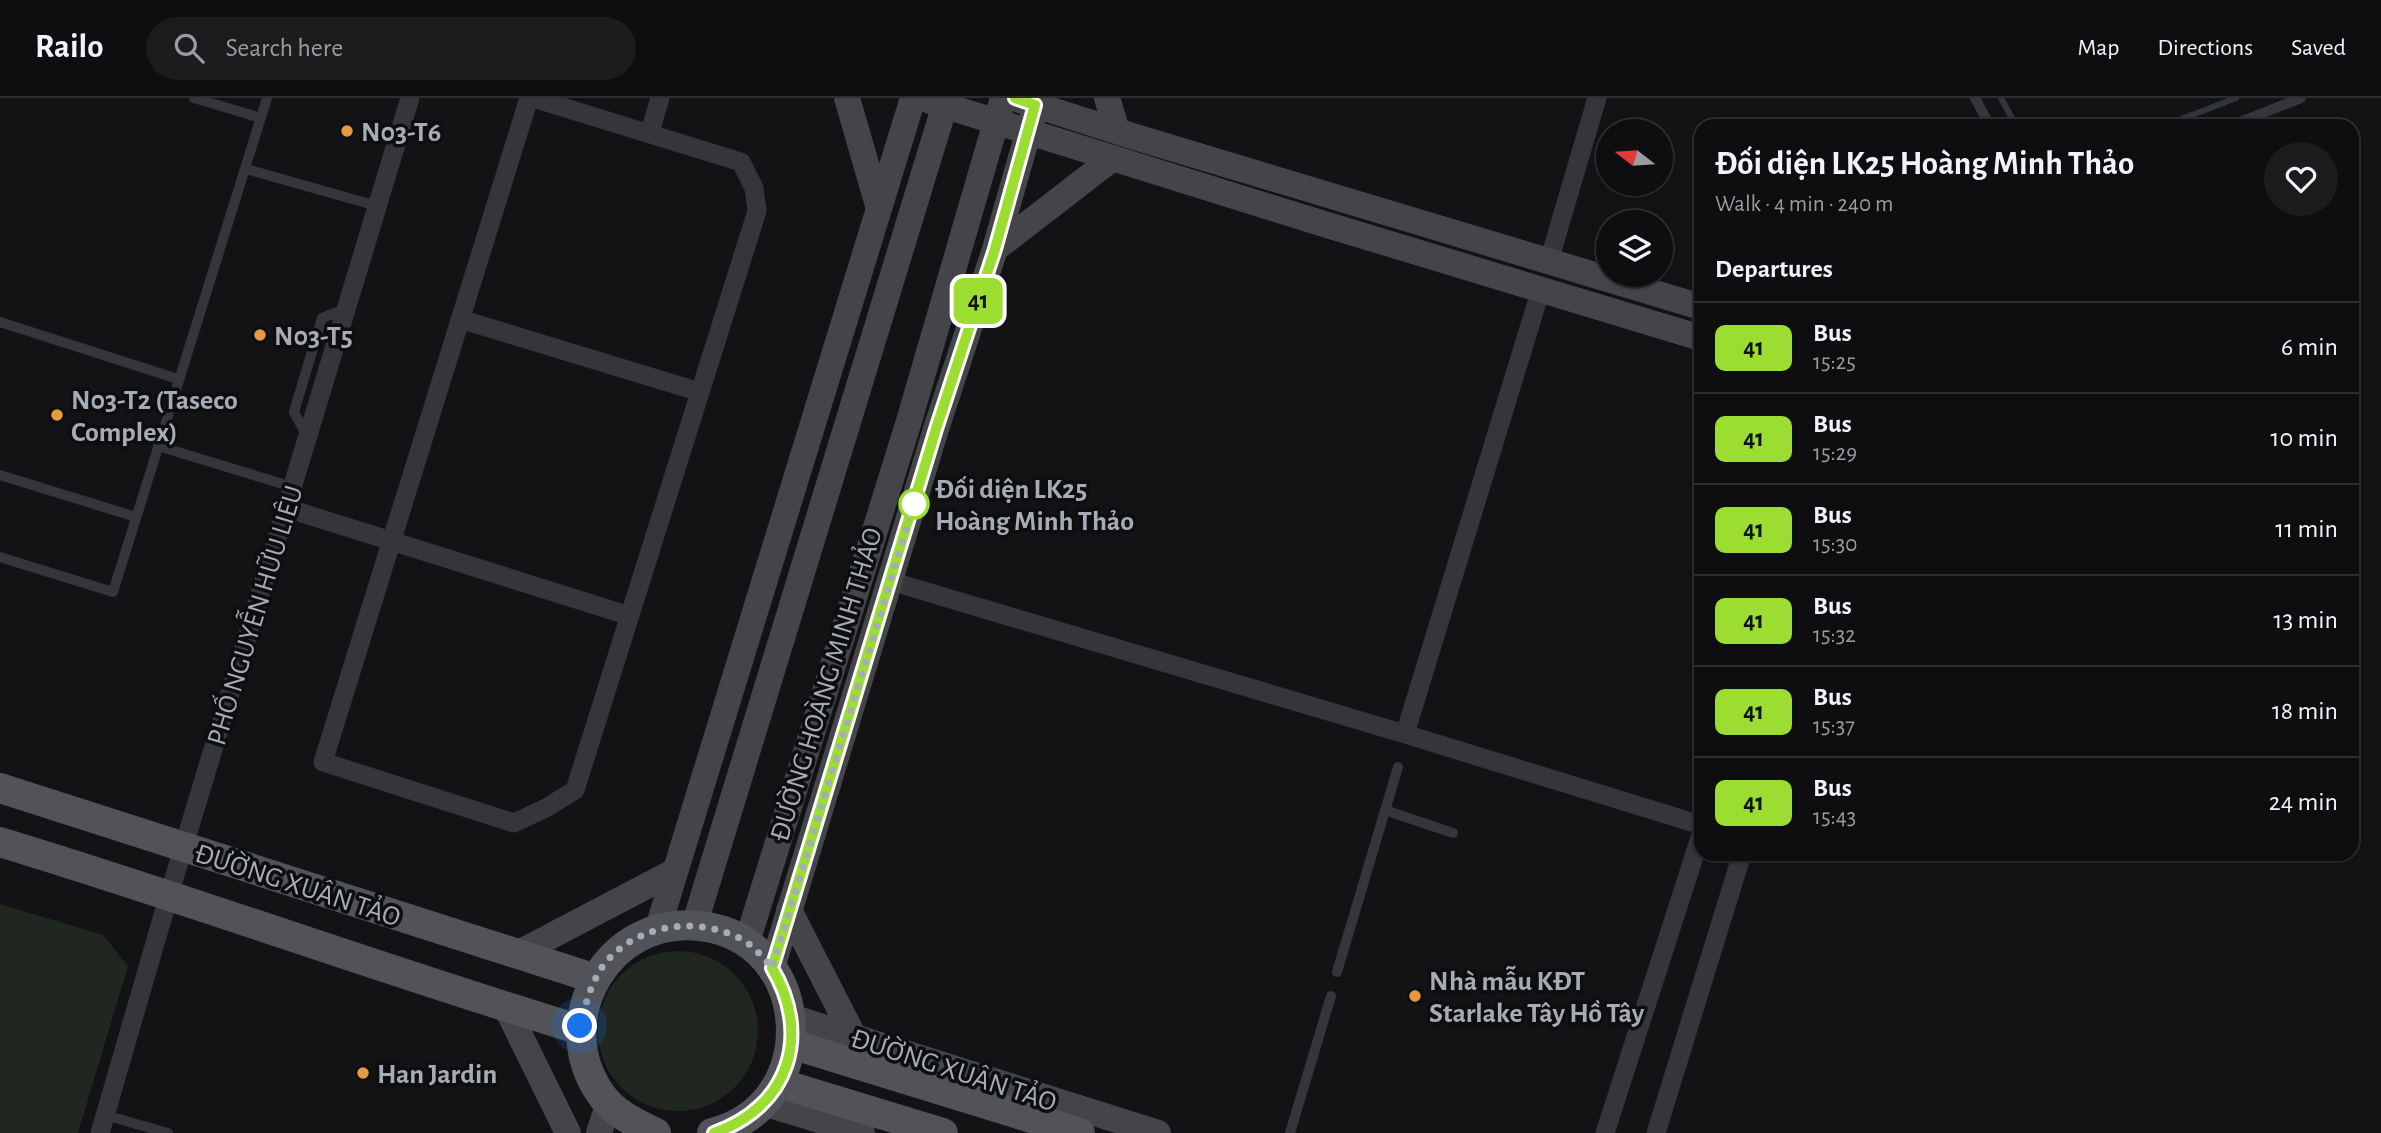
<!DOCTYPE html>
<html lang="en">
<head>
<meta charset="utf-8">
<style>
  body { margin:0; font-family:"Alegreya Sans",sans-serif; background:#1c1c1e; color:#f1f3f6; height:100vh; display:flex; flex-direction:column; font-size:26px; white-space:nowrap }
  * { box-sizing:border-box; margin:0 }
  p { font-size:23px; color:#9b9c9f }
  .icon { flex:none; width:38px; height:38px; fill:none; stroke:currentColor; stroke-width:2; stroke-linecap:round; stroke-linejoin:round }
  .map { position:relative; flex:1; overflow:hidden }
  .details { position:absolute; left:1694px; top:21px; width:665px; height:742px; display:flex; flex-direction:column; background:#0e0e10; border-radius:21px; box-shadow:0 2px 5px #0004,0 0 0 2px #2e2e30 }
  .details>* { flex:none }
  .badge { padding:0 14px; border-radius:10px; font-size:24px; line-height:46px }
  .needle { width:46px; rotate:287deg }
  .tools { position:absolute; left:1596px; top:21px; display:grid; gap:14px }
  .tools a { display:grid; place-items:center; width:77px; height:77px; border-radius:50%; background:#0e0e10; box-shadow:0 2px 5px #0004,0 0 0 2px #2e2e30; font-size:35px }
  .you { position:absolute; width:35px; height:35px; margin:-18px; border:5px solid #fff; border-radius:50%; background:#1a73e8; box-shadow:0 0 0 10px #1a73e833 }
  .map>.badge { position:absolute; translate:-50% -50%; box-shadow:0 0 0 4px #fff }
  h2 { padding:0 21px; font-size:26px; line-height:63px }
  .round { display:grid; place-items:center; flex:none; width:74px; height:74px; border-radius:37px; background:#1c1c1e }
  .head { display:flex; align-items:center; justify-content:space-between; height:119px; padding:0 21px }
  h1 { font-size:33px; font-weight:600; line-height:52px }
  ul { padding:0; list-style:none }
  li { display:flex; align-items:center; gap:21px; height:91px; padding:0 21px; border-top:2px solid #2e2e30 }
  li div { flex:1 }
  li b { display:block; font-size:26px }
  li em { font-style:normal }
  li .badge { min-width:77px; font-weight:700; text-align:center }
  header { display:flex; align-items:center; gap:42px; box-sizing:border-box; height:98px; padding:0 35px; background:#0e0e10; border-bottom:2px solid #2e2e30 }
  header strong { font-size:33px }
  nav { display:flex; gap:38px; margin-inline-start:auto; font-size:24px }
  .search { width:490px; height:63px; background:#1c1c1e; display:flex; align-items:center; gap:18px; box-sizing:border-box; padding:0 24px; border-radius:38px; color:#9b9c9f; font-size:26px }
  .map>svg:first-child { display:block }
  .green { fill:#202720 }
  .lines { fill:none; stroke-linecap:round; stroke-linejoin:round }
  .stream { stroke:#2e373d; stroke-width:6 }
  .lane { stroke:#353639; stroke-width:10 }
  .street { stroke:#353639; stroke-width:19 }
  .secondary { stroke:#434549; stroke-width:26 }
  .primary { stroke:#515358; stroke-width:30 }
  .line-casing { stroke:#fff; stroke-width:16 }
  .line { stroke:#9cdd31; stroke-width:10 }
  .walk { stroke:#a6acb4; stroke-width:7; stroke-dasharray:0 12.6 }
  .poi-dot { fill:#e49a3d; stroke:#0e0e10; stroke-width:2.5 }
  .stop-dot { fill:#fff; stroke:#9cdd31; stroke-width:3.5 }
  .labels { text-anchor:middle; stroke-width:7; stroke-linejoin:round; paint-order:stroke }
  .poi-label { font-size:28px; font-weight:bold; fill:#a6acb4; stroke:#0e0e10; text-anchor:start }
  .stop-label { font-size:28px; font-weight:bold; fill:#a6acb4; stroke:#0e0e10; text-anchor:start }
  .street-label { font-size:28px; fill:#a6acb4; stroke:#0e0e10 }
</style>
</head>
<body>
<header>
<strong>Railo</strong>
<div class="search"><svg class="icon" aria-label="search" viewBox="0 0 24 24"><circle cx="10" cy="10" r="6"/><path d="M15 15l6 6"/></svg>Search here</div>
<nav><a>Map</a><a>Directions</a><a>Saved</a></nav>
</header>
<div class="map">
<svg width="2381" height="1035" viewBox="0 0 2381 1035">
  <rect width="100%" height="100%" fill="#131315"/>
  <path class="green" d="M 0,806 L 103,837 L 128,868 L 78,1035 L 0,1035 Z
    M598 933a80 80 0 1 1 160 0a80 80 0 1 1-160 0Z"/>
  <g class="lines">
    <path class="stream" d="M 2001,0 L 2016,28
      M 2164,28 L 2236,0"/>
    <path class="lane" d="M 194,0 L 261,20
      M 1975,0 L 1990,28
      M 2230,28 L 2301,0
      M 246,71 L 377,108
      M 0,224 L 178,281
      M 307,338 L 294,314 L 322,220 L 345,211
      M 158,348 L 293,389
      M 0,377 L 136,419
      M 0,459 L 113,494 L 267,0
      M 1385,712 L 1453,735
      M 1337,874 L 1398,669
      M 105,1017 L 168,1035
      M 1290,1035 L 1331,898"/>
    <path class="street" d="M 529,0 L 323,664 L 514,725 L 546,710 L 575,692 L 757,113 L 754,90 L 741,64 L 533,0
      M 650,34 L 660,0
      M 1549,163 L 1597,0
      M 460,221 L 700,294
      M 286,410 L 630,518
      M 890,483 L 1405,636 L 1701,727
      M 1405,636 L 1541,191
      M 100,1035 L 169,797 L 410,0
      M 1605,1035 L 1701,737
      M 1656,1035 L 1742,756"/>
    <path class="secondary" d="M 847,0 L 879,111
      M 1107,0 L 1117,33
      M 1020,2 L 1132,38 L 1701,209
      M 930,3 L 1324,126 L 1701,240
      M 995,151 L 1113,60
      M 789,812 L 854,939
      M 694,828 L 947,0
      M 657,833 L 913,0
      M 747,844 L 909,323 L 1003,0
      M 515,857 L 675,773
      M 772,870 L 936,331 L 995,151 L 1038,0
      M 506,909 L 568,1035
      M 791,919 L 1158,1035
      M 763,1005 L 862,1035
      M 599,1035 L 609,1004"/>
    <path class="primary" d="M 0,690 L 596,881
      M 0,744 C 195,803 386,873 581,932
      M 791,946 L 1080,1035
      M 779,985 L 943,1035
      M 656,1035 C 635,1025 613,1015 600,995 C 549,921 609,817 700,828 C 815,841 823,1008 712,1035"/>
  </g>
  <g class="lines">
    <defs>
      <path id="line" d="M 714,1035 C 789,1009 812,937 772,870 L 936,331 L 995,151 L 1035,7 L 1015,0"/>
    </defs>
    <use href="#line" class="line-casing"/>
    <use href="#line" class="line"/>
    <path class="walk" d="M 580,928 C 586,905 591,883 606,864 C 640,824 701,818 745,843 C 755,850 764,860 772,870 L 914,406"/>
  </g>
  <g class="poi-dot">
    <circle cx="347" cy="33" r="7"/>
    <circle cx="260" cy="237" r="7"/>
    <circle cx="57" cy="317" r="7"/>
    <circle cx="1415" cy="898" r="7"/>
    <circle cx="363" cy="975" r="7"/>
  </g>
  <circle class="stop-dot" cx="914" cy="406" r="14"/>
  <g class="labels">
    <g class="poi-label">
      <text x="361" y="43">N03-T6</text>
      <text x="274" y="247">N03-T5</text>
      <text x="71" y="311">N03-T2 (Taseco<tspan x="71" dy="32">Complex)</tspan></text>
      <text x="1429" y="892">Nhà mẫu KĐT<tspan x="1429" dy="32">Starlake Tây Hồ Tây</tspan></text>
      <text x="377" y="985">Han Jardin</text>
    </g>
    <g class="stop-label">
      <text x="935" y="400">Đối diện LK25<tspan x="935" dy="32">Hoàng Minh Thảo</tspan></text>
    </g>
    <g class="street-label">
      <text transform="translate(254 517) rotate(-73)" y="10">PHỐ NGUYỄN HỮU LIÊU</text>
      <text transform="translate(825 586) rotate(-73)" y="10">ĐƯỜNG HOÀNG MINH THẢO</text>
      <text transform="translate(298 786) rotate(18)" y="10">ĐƯỜNG XUÂN TẢO</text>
      <text transform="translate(954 971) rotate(18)" y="10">ĐƯỜNG XUÂN TẢO</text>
    </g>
  </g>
</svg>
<div class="tools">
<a><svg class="needle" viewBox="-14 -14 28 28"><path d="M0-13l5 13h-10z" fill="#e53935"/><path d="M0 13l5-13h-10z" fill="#9b9c9f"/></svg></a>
<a><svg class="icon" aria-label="layers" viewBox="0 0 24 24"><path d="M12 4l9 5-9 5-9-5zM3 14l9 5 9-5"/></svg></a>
</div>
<div class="you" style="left:580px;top:928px"></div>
<b class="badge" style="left:978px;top:203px;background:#9cdd31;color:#111">41</b>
<section class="details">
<div class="head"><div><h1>Đối diện LK25 Hoàng Minh Thảo</h1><p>Walk · 4 min · 240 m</p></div><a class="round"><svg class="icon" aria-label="heart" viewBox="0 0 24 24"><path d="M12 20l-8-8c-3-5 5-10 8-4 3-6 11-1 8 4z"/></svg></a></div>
<h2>Departures</h2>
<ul>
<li><span class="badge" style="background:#9cdd31;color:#111">41</span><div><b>Bus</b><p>15:25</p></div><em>6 min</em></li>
<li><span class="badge" style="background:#9cdd31;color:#111">41</span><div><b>Bus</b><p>15:29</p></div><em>10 min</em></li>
<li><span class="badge" style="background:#9cdd31;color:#111">41</span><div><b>Bus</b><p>15:30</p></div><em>11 min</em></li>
<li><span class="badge" style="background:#9cdd31;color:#111">41</span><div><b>Bus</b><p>15:32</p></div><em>13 min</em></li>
<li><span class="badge" style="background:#9cdd31;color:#111">41</span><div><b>Bus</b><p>15:37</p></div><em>18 min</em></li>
<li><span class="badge" style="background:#9cdd31;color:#111">41</span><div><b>Bus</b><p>15:43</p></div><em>24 min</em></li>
</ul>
</section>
</div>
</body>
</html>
